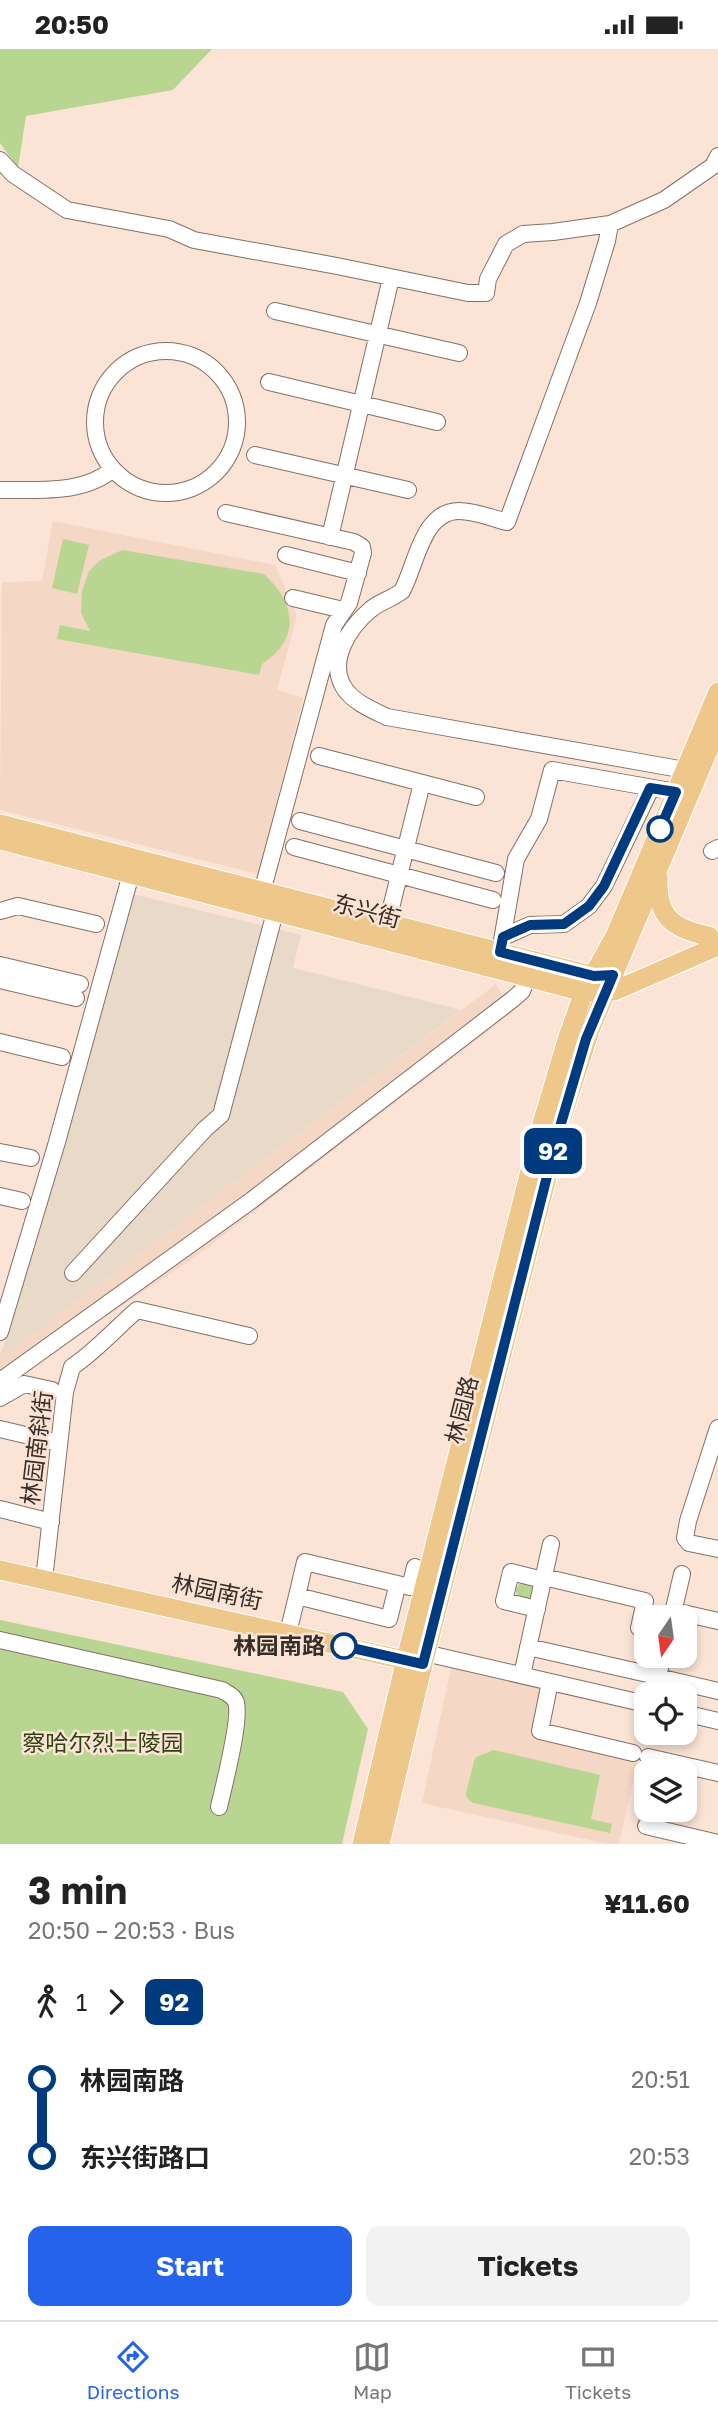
<!DOCTYPE html>
<html lang="en">
<head>
<meta charset="utf-8">
<style>
  body { margin:0; font-family:"Golos Text","Noto Sans SC",sans-serif; background:#f2f2f2; color:#222; height:100vh; display:flex; flex-direction:column; font-size:26px; white-space:nowrap }
  * { box-sizing:border-box; margin:0 }
  p { font-size:23px; color:#767676 }
  .icon { flex:none; width:38px; height:38px; fill:none; stroke:currentColor; stroke-width:2; stroke-linecap:round; stroke-linejoin:round }
  .map { position:relative; height:1795px; overflow:hidden }
  .panel { display:flex; flex-direction:column; background:#fff; flex:1 }
  .panel>* { flex:none }
  .badge { padding:0 14px; border-radius:10px; font-size:24px; line-height:46px }
  .needle { width:46px; rotate:193deg }
  .tools { position:absolute; left:634px; top:1556px; display:grid; gap:14px }
  .tools a { display:grid; place-items:center; width:63px; height:63px; border-radius:14px; background:#fff; box-shadow:0 4px 10px #0003; font-size:35px }
  .map>.badge { position:absolute; translate:-50% -50%; box-shadow:0 0 0 4px #fff }
  .legs { display:flex; align-items:center; gap:10px; height:77px; padding:0 28px; font-size:23px }
  .legs p { margin-inline-start:auto }
  .summary { display:flex; align-items:center; justify-content:space-between; height:119px; padding:0 28px }
  h1 { font-size:38px; font-weight:700; line-height:52px }
  .primary-button { display:flex; gap:14px; margin-top:auto; padding:14px 28px }
  .primary-button a { flex:1; height:80px; border-radius:14px; background:#2563eb; color:#fff; font-size:28px; font-weight:700; line-height:80px; text-align:center }
  .primary-button a+a { background:#f2f2f2; color:#222 }
  ul { padding:0 28px; list-style:none }
  li { display:flex; align-items:center; gap:24px; height:77px; font-size:26px }
  li i { display:grid; place-items:center; width:10px; height:100%; margin:0 9px; background:currentColor }
  li i::after { content:''; width:18px; height:18px; margin:-9px; border:5px solid; border-radius:50%; background:#fff }
  li p { margin-inline-start:auto }
  li:first-child i { background:linear-gradient(#0000 50%,currentColor 0) }
  li:last-child i { background:linear-gradient(currentColor 50%,#0000 0) }
  .status { display:flex; justify-content:space-between; align-items:center; height:49px; padding:0 35px; background:#fff; direction:ltr }
  .status svg { height:19px; fill:currentColor }
  .tab-bar { display:flex; justify-content:space-around; align-items:center; height:98px; border-top:2px solid #e0e0e0; background:#fff; font-size:19px; color:#767676 }
  .tab-bar a { display:grid; justify-items:center; gap:4px }
  .tab-bar .active { color:#2563eb }
  .map>svg:first-child { display:block }
  .built { fill:#f5d7c6 }
  .industrial { fill:#e9d9c8 }
  .green { fill:#b8d692 }
  .lines { fill:none; stroke-linecap:round; stroke-linejoin:round }
  .minor-casing { stroke:#847064; stroke-width:18 }
  .major-casing { stroke:#fff; stroke-width:21 }
  .minor { stroke:#fff; stroke-width:16 }
  .major { stroke:#eec88a; stroke-width:19 }
  .line-1-casing { stroke:#fff; stroke-width:16 }
  .line-1 { stroke:#003b80; stroke-width:10 }
  .stop-1-dot { fill:#fff; stroke:#003b80; stroke-width:3.5 }
  .labels { text-anchor:middle; stroke-width:5; stroke-linejoin:round; paint-order:stroke }
  .street-label { font-size:23px; fill:#372e29; stroke:#fbe4d6 }
  .stop-label { font-size:23px; font-weight:bold; fill:#372e29; stroke:#fbe4d6; text-anchor:end }
  .park-label { font-size:23px; fill:#2f4211; stroke:#fbe4d6 }
</style>
</head>
<body>
<div class="status"><b>20:50</b><svg viewBox="0 0 49 12"><path d="M0 12V9h3v3zM5 12V6h3v6zM10 12V3h3v9zM15 12V0h3v12zM26 1h20v11H26zM47 4h2v5h-2z"/></svg></div>
<div class="map">
<svg width="718" height="1795" viewBox="0 0 718 1795">
  <rect width="100%" height="100%" fill="#fbe4d6"/>
  <path class="built" d="M 53,472 L 275,516 L 297,567 L 277,641 L 303,649 L 258,825 L 0,761 L 2,533 L 42,532 Z
    M 496,935 L 513,963 L 194,1209 L 0,1338 L 0,1302 L 5,1306 Z
    M 451,1619 L 545,1640 L 535,1688 L 638,1711 L 619,1795 L 608,1795 L 422,1754 Z"/>
  <path class="industrial" d="M 132,845 L 301,886 L 293,919 L 461,961 L 4,1307 L 2,1302 L 87,1011 Z"/>
  <path class="green" d="M 0,0 L 212,0 L 173,41 L 26,67 L 18,119 L 0,94 Z
    M 63,490 L 89,496 L 77,545 L 52,539 Z
    M 122,501 L 264,525 C 296,554 301,590 262,615 L 259,626 L 57,590 L 60,576 L 90,582 L 81,564 L 82,542 L 89,522 L 99,512 Z
    M516 1542a9 9 0 1 1 18 0a9 9 0 1 1-18 0Z
    M 0,1571 L 343,1643 L 368,1680 L 342,1795 L 0,1795 Z
    M 494,1701 L 600,1726 L 591,1770 L 612,1775 L 610,1784 L 473,1754 L 467,1749 L 466,1745 L 474,1712 L 476,1708 Z"/>
  <g class="lines">
    <defs>
      <path id="minor" d="M 0,111 L 13,125 L 67,161 L 169,180 L 194,191 L 337,217 L 468,244 L 486,244 L 488,230 L 506,195 L 523,185 L 553,183 L 610,175 L 664,151 L 713,117 L 718,107
        M 610,175 L 607,192 L 588,254 L 507,473 C 492,469 474,462 459,462 C 422,462 416,517 402,542 C 392,550 379,553 370,561 C 350,578 328,610 343,637 C 351,652 372,661 387,668 L 685,721
        M 275,262 L 459,304
        M95 373a71 71 0 1 1 142 0a71 71 0 1 1-142 0Z
        M 269,333 L 437,373
        M 255,406 L 408,441
        M 0,441 C 37,440 83,446 113,420
        M 226,464 L 354,493 L 362,498 L 363,504 L 349,554 L 334,576 L 262,843
        M 330,488 L 391,229
        M 286,506 L 358,524
        M 293,549 L 343,561
        M 319,707 L 476,748
        M 300,772 L 496,824
        M 294,798 L 493,851
        M 712,802 L 718,799
        M 0,862 L 18,857 L 96,875
        M 387,875 L 422,734
        M 503,888 L 530,876 L 564,875 L 589,857 L 604,837 L 651,739
        M 500,903 L 516,810 L 539,770 L 552,721 L 676,743
        M 0,916 L 80,935
        M 0,931 L 76,949
        M 0,993 L 62,1008
        M 0,1103 L 31,1109
        M 0,1147 L 22,1152
        M 73,1224 L 205,1080 L 221,1066 L 278,852
        M 0,1283 L 57,1093 L 134,814
        M 0,1332 L 252,1151 L 513,950 L 522,942 L 527,929
        M 0,1349 L 24,1335 L 52,1341
        M 718,1379 L 688,1472 L 685,1489 L 689,1494 L 718,1500
        M 0,1380 L 59,1394
        M 0,1460 L 51,1473
        M 544,1528 L 645,1552 L 639,1579
        M 44,1531 L 65,1343 L 72,1318 C 96,1302 115,1280 137,1261 L 249,1287
        M 297,1547 L 305,1513 L 410,1538 L 415,1518
        M 537,1560 L 504,1552 L 511,1523 L 543,1531
        M 674,1562 L 718,1572
        M 672,1568 L 682,1525
        M 288,1584 L 297,1547 L 389,1570 L 396,1542
        M 0,1591 L 222,1641 C 226,1644 232,1646 235,1651 C 243,1664 223,1740 219,1758
        M 528,1598 L 652,1626
        M 425,1604 L 646,1655
        M 522,1626 L 551,1495
        M 658,1628 L 718,1642
        M 550,1633 L 540,1682 L 633,1704
        M 654,1645 L 663,1606
        M 684,1664 L 718,1672
        M 648,1708 L 718,1724
        M 646,1777 L 718,1794"/>
      <path id="major" d="M 0,775 L 594,927 L 606,926
        M 0,791 L 584,943 L 614,942 L 718,897
        M 658,828 C 656,867 672,880 709,887
        M 0,1521 L 418,1614
        M 362,1795 L 406,1610 L 542,1075 L 568,988 L 584,943 L 616,885 L 718,643
        M 380,1795 L 423,1615 L 563,1065 L 590,981 L 718,678"/>
    </defs>
    <use href="#minor" class="minor-casing"/>
    <use href="#major" class="major-casing"/>
    <use href="#minor" class="minor"/>
    <use href="#major" class="major"/>
  </g>
  <g class="lines">
    <defs>
      <path id="line-1" d="M 344,1597 L 423,1615 L 557,1088 L 586,990 L 613,926 L 594,927 L 500,903 L 503,888 L 530,876 L 564,875 L 589,857 L 604,837 L 650,739 L 676,743 L 660,780"/>
    </defs>
    <use href="#line-1" class="line-1-casing"/>
    <use href="#line-1" class="line-1"/>
  </g>
  <g class="stop-1-dot">
    <circle cx="660" cy="780" r="12"/>
    <circle cx="344" cy="1597" r="12"/>
  </g>
  <g class="labels">
    <g class="street-label">
      <text transform="translate(367 862) rotate(15)" y="8">东兴街</text>
      <text transform="translate(462 1361) rotate(-76)" y="8">林园路</text>
      <text transform="translate(37 1399) rotate(-83)" y="8">林园南斜街</text>
      <text transform="translate(217 1543) rotate(12)" y="8">林园南街</text>
    </g>
    <g class="stop-label">
      <text x="325" y="1605">林园南路</text>
    </g>
    <g class="park-label">
      <text x="103" y="1702">察哈尔烈士陵园</text>
    </g>
  </g>
</svg>
<div class="tools">
<a><svg class="needle" viewBox="-14 -14 28 28"><path d="M0-13l5 13h-10z" fill="#e53935"/><path d="M0 13l5-13h-10z" fill="#767676"/></svg></a>
<a><svg class="icon" aria-label="locate" viewBox="0 0 24 24"><circle cx="12" cy="12" r="6"/><path d="M12 2v4M12 18v4M2 12h4M18 12h4"/></svg></a>
<a><svg class="icon" aria-label="layers" viewBox="0 0 24 24"><path d="M12 4l9 5-9 5-9-5zM3 14l9 5 9-5"/></svg></a>
</div>
<b class="badge" style="left:553px;top:1102px;background:#003b80;color:#fff">92</b>
</div>
<section class="panel">
<div class="summary"><div><h1>3 min</h1><p>20:50 – 20:53 · Bus</p></div><b>¥11.60</b></div>
<div class="legs"><svg class="icon" aria-label="walk" viewBox="0 0 24 24"><circle cx="13" cy="4" r="2"/><path d="M13 8l-2 6 4 7M11 14l-3 7M7 12l3-4h3l4 4"/></svg>1<svg class="icon" aria-label="forward" viewBox="0 0 24 24"><path d="M9 5l7 7-7 7"/></svg><b class="badge" style="background:#003b80;color:#fff">92</b></div>
<ul>
<li><i style="color:#003b80"></i><b>林园南路</b><p>20:51</p></li>
<li><i style="color:#003b80"></i><b>东兴街路口</b><p>20:53</p></li>
</ul>
<div class="primary-button"><a>Start</a><a>Tickets</a></div>
</section>
<nav class="tab-bar">
<a class="active"><svg class="icon" aria-label="directions" viewBox="0 0 24 24"><path d="M12 3l9 9-9 9-9-9zM9 14v-3h6M13 9l2 2-2 2"/></svg>Directions</a>
<a><svg class="icon" aria-label="map" viewBox="0 0 24 24"><path d="M3 6l6-2 6 2 6-2v14l-6 2-6-2-6 2zM9 4v14M15 6v14"/></svg>Map</a>
<a><svg class="icon" aria-label="tickets" viewBox="0 0 24 24"><path d="M3 7h18v10H3zM15 7v10"/></svg>Tickets</a>
</nav>
</body>
</html>
